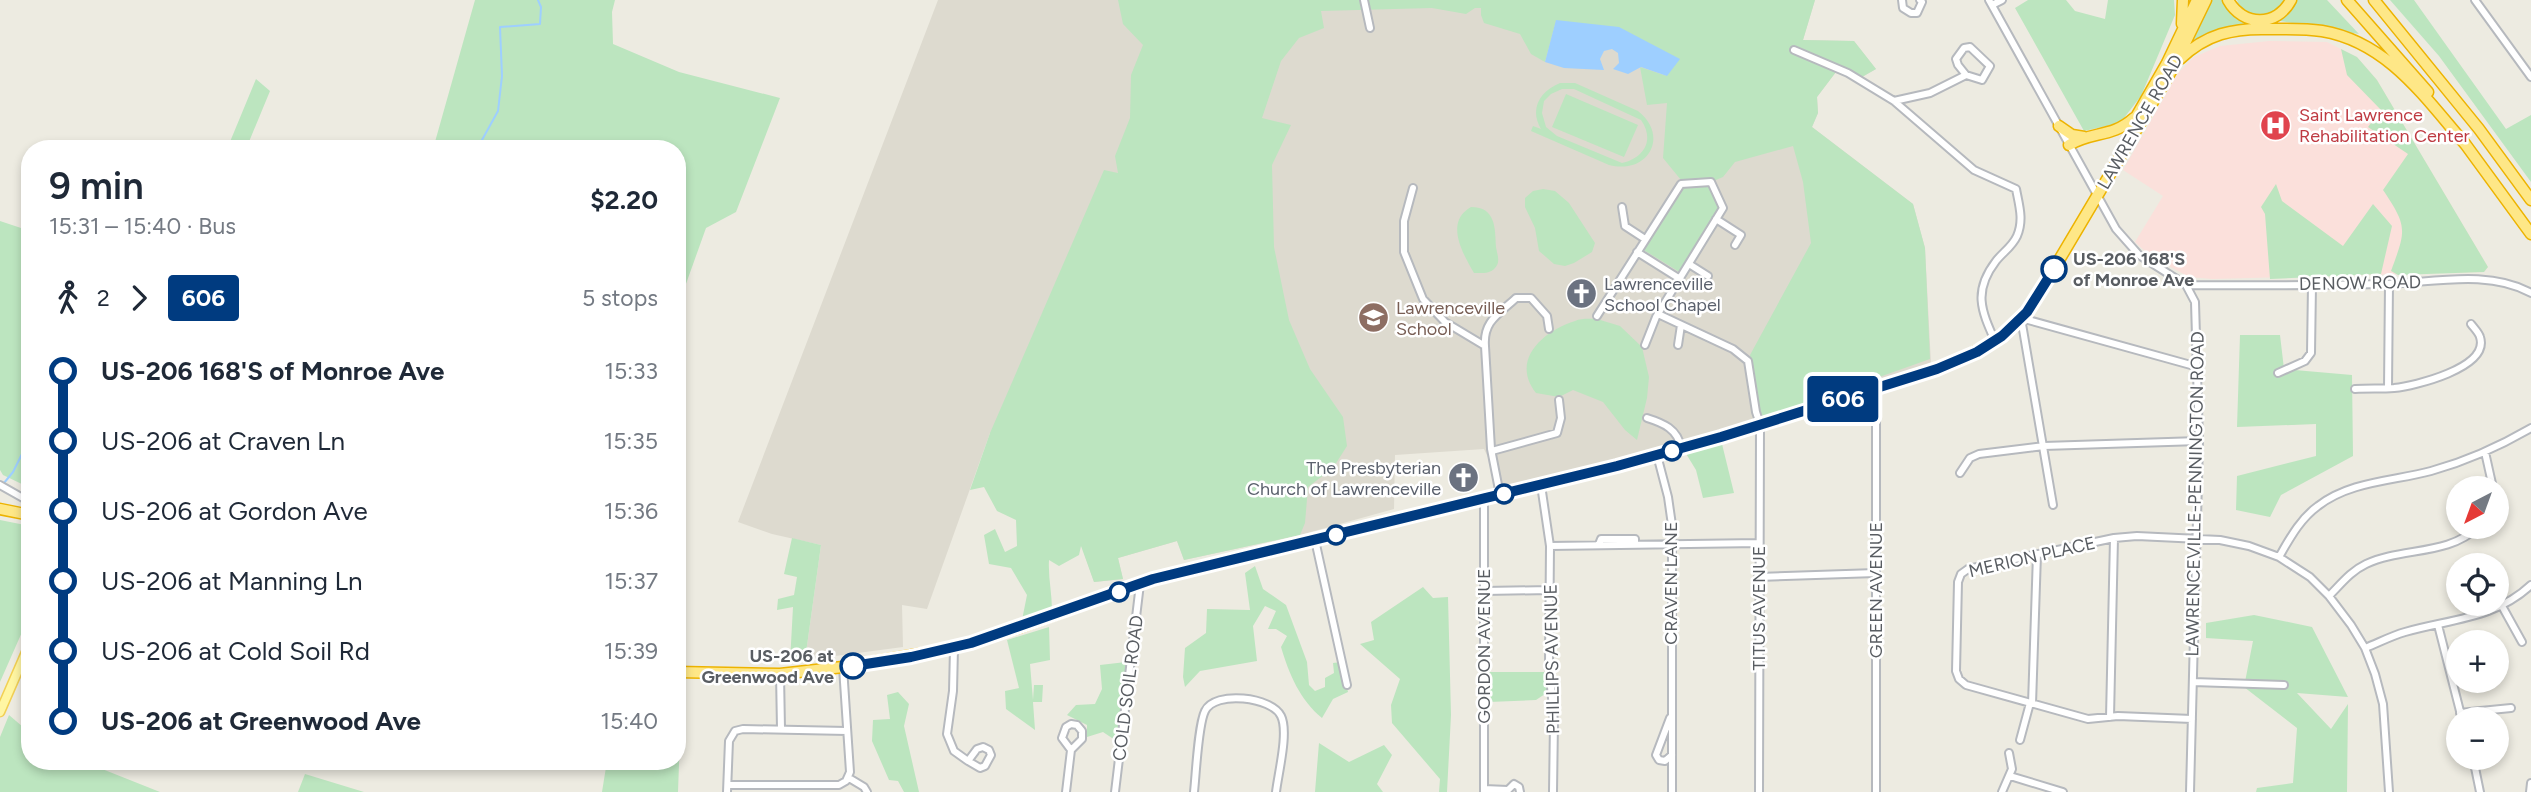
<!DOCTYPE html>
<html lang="en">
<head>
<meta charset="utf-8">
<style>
  body { margin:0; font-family:Figtree,sans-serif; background:#f6f6f7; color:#1f2937; height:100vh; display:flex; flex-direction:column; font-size:26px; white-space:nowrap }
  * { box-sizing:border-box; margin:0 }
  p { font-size:23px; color:#747a83 }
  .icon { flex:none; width:38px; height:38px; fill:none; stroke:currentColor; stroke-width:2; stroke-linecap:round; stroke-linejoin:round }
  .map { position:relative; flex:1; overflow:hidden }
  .side { position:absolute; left:21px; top:140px; width:665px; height:630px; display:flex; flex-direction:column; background:#fff; border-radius:28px; box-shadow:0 4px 10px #0003 }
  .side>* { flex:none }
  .badge { padding:0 14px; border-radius:5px; font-size:24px; line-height:46px }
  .needle { width:46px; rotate:221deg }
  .fabs { position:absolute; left:2446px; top:476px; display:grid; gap:14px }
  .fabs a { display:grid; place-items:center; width:63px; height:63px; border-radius:50%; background:#fff; box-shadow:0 4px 10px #0003; font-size:35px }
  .map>.badge { position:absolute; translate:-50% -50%; box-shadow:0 0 0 4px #fff }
  .legs { display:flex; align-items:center; gap:10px; height:77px; padding:0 28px; font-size:23px }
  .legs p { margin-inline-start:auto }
  .head { display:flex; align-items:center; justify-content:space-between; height:119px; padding:0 28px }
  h1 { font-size:38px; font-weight:600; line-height:52px }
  ul { padding:0 28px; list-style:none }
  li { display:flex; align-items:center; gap:24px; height:70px; font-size:26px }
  li i { display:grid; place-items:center; width:10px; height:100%; margin:0 9px; background:currentColor }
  li i::after { content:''; width:18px; height:18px; margin:-9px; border:5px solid; border-radius:50%; background:#fff }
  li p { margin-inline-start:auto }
  li:first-child i { background:linear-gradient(#0000 50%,currentColor 0) }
  li:last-child i { background:linear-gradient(currentColor 50%,#0000 0) }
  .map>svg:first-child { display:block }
  .education { fill:#dddacf }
  .medical { fill:#fbe0db }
  .green { fill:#bce5bf; fill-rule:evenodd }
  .water { fill:#9ecfff }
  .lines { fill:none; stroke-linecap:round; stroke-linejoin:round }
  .stream { stroke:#9ecfff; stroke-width:2 }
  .minor-casing { stroke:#b6b9be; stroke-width:10 }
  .major-casing { stroke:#f2d054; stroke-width:11 }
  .highway-casing { stroke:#edb300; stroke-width:13 }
  .minor { stroke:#fff; stroke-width:6 }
  .major { stroke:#fff6a3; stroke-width:8 }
  .highway { stroke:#fee787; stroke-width:10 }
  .line-1-casing { stroke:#fff; stroke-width:16 }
  .line-1 { stroke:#003b80; stroke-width:10 }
  .stop-1-dot { fill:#fff; stroke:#003b80; stroke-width:3.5 }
  .labels { text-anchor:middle; stroke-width:5; stroke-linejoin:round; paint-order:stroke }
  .health-label { font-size:18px; fill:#be3a42; stroke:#fff; text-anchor:start }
  .street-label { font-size:18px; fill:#595d62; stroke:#fff }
  .stop-label { font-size:18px; font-weight:bold; fill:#595d62; stroke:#fff; text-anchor:start }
  .worship-label { font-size:18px; fill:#5b616d; stroke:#fff; text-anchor:start }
  .education-label { font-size:18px; fill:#785e54; stroke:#fff; text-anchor:start }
</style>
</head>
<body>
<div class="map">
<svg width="2531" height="792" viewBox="0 0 2531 792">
  <rect width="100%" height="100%" fill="#edebe1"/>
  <path class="education" d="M 938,0 L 1815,0 L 1803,40 L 1854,41 L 1876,69 L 1862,77 L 1839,68 L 1817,97 L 1818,113 L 1812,127 L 1913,204 L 1925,248 L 1931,364 L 1764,421 L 1656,452 L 1504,490 L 1484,449 L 1395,455 L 1394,509 L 1300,535 L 1184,560 L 1177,541 L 1118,558 L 1123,579 L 1094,582 L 1081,544 L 990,433 L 927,609 L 902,605 L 903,647 L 805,660 L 821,545 L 772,534 L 738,522 Z"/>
  <path class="medical" d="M 2269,41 L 2327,42 L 2357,57 L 2377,80 L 2488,267 L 2484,272 L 2212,279 L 2189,277 L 2149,255 L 2135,242 L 2163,196 L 2123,170 L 2178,73 L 2194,57 L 2220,46 Z"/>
  <path class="green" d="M 475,0 L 615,0 L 612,12 L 613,44 L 679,72 L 780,98 L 736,212 L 706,228 L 677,309 L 677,149 L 433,149 Z
    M 1118,0 L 1815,0 L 1803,40 L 1854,41 L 1876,69 L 1862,77 L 1839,68 L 1817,97 L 1818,113 L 1812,127 L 1913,204 L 1925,248 L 1930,359 L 1761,419 L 1750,355 L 1811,243 L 1803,182 L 1793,146 L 1735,162 L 1723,177 L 1711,182 L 1681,180 L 1663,158 L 1667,103 L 1647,105 L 1640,67 L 1667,76 L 1556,21 L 1545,62 L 1531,54 L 1520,34 L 1484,23 L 1481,15 L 1481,8 L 1475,8 L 1466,14 L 1432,8 L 1321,11 L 1324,28 L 1299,38 L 1281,61 L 1262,118 L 1291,125 L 1272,165 L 1274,247 L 1289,320 L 1310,369 L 1343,417 L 1347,446 L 1333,468 L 1308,487 L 1305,523 L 1300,535 L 1184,560 L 1177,541 L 1118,558 L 1123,579 L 1094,582 L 1081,546 L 1079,555 L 1059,566 L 1049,560 C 1048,577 1052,593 1052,610 L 1022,620 L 1027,595 L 1011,568 L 989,564 L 984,535 L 995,529 L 1005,552 L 1017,546 L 1016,520 L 997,511 L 984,487 L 970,490 L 990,433 L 1104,170 L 1118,173 L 1115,156 L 1130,118 L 1131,75 L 1143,45 L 1123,24 Z
    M 2028,0 L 2066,0 L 2075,11 L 2105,19 L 2108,0 L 2174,0 L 2175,15 L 2141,96 L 2120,123 L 2084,131 L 2015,8 Z
    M 2212,0 L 2224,0 C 2226,13 2239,20 2250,26 L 2215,32 L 2192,43 Z
    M 2237,0 L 2284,0 L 2277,13 L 2260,18 L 2240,8 Z
    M 2295,0 L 2327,0 L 2359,34 L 2280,21 Z
    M 2390,0 L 2414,0 L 2506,129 L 2531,115 L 2531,182 L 2439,56 Z
    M 2341,49 L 2357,57 L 2377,80 L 2488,267 L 2484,272 L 2398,275 L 2391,271 C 2406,230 2408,227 2383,190 L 2408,154 L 2368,127 L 2381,110 L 2347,75 Z
    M 256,79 L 270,91 L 246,149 L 227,149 Z
    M 1560,83 L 1575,83 L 1638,111 C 1670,136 1648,175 1609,165 L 1531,131 L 1533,126 L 1541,129 C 1529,109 1540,91 1560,83 ZM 1562,89 L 1574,89 L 1641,120 C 1655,140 1644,158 1622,163 L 1557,136 L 1546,127 L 1542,113 L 1544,101 L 1551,94 Z
    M 1566,94 L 1638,125 L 1624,157 L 1552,127 Z
    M 1710,184 L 1720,208 L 1681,273 L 1642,249 L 1682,186 Z
    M 2276,184 L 2282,201 L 2343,246 L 2373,204 L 2392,226 L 2381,274 L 2270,279 L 2265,214 L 2261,207 Z
    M 1543,189 L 1555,191 L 1569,203 L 1595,243 L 1592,252 L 1574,263 L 1565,266 L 1554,264 L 1546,257 L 1539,251 L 1535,228 L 1525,207 L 1525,198 L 1533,191 Z
    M 1471,207 C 1496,207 1495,228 1496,247 C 1497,254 1501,262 1495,268 C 1490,274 1482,273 1474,273 C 1463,254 1444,222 1471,207 Z
    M 0,221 L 30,231 L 30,492 L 26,486 L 3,475 L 0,470 Z
    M 1597,319 L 1620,326 L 1642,347 L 1649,377 L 1647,398 L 1637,440 L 1625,430 L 1603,402 L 1573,390 L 1559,397 L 1536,393 C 1510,360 1543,331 1575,321 C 1582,318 1590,319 1597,319 Z
    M 2240,335 L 2280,335 L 2284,369 L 2352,375 L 2353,456 L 2281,495 L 2270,517 L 2236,510 L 2237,476 L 2316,456 L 2316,424 L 2237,427 Z
    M 1722,444 L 1734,493 L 1703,498 L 1696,470 L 1685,452 Z
    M 0,520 L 30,526 L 30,614 L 0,682 Z
    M 792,538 L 821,545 L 805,660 L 790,662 L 793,607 L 777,610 L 778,599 L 794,595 L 797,577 L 784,574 Z
    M 1255,566 L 1263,589 L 1286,605 L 1307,662 L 1309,685 L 1315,691 L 1325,687 L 1325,678 L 1334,673 L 1333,663 L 1341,662 L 1348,692 L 1333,699 L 1322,718 C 1300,700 1289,674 1281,647 L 1287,636 L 1276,629 L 1268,629 L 1276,611 L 1265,606 L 1253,626 L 1257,661 L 1200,671 L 1185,687 L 1183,677 L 1185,648 L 1206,633 L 1207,609 L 1250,610 L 1245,573 Z
    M 1423,587 L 1433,598 L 1448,597 L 1451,715 L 1447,792 L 1439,792 L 1440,779 L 1392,723 L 1391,705 L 1400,679 L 1360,644 L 1374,640 L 1371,622 Z
    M 2254,615 L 2312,627 L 2348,697 L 2297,693 L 2331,729 L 2348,704 L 2347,792 L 2256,792 L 2257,788 L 2293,783 L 2297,728 L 2244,687 L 2253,641 L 2206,638 L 2206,623 Z
    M 1049,627 L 1050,660 L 1030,664 L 1033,700 L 1034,685 L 1043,685 L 1042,702 L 1033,702 L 1035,730 L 1006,709 L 1005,691 L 1019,688 L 1007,640 Z
    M 1126,662 L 1118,742 L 1103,732 L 1087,737 L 1087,725 L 1067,715 L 1076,705 L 1095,704 L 1102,689 L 1100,665 Z
    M 1489,672 L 1545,672 L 1548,692 L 1536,700 L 1489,702 Z
    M 677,682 L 682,683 L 678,792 L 602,792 L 607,761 L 677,761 Z
    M 898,692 L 909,704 L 904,726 L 919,792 L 904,792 L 898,781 L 889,780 L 872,741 L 873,720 L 890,719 L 887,695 Z
    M 9,715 L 30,733 L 30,761 L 82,761 L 160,792 L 0,792 L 0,737 Z
    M 1319,743 L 1349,762 L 1384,745 L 1392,755 L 1377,784 L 1383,792 L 1315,792 Z
    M 305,774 L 364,792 L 298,792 Z"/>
  <path class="water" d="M 1556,20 L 1619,27 L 1680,59 L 1667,76 L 1641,67 L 1628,74 L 1613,69 L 1619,63 L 1618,53 L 1612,49 L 1604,51 L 1600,59 L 1604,70 L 1564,68 L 1545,62 Z"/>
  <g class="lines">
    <path class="stream" d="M 477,149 L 498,111 L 502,76 L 500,27 L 540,24 L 541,7 L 538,0
      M 4,483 L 13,472 L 30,438"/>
    <defs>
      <path id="minor" d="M 1364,0 L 1370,28
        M 1902,0 L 1903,8 L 1911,13 L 1917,13 L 1922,2 L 1920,0
        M 1989,0 L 2116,229 L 2139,255 L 2186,285 L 2195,302 L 2199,441 L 2190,792
        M 2475,0 L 2531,77
        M 1992,5 L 2002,0
        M 1794,50 L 1848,73 L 1894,101 L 1974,170 L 2016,189 C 2019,205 2024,220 2017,236 C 2012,247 2003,252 1996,261 C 1973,291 1981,310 1995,341
        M 1894,101 L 1930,93 L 1966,75 L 1982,80 L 1990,66 L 1970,47 L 1964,48 L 1956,59 L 1958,65 L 1966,75
        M 1413,188 L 1404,221 L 1404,252 L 1423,299 L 1445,322 L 1485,346 L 1491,449 L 1500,495
        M 1622,207 L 1625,226 L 1645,239
        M 1716,219 L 1741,235 L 1735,245
        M 1637,252 L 1680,279
        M 1689,264 L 1708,276
        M 2186,285 C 2252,286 2318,285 2384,284 C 2431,283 2488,269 2531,293
        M 1658,314 L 1733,349 L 1748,361 L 1756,412 L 1760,424 L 1759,792
        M 1597,316 L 1681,184 L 1711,182 L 1723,208 L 1656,317 L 1645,345
        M 1678,345 L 1681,325
        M 1485,346 C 1483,321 1499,314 1516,298 L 1531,298 L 1547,316 L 1549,329
        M 2278,373 L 2305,361 L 2311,353 L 2312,285
        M 1876,388 L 1876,792
        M 2388,388 L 2389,284
        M 2355,389 C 2368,388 2381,389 2394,388 C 2414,386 2490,368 2480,337 C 2479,333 2474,328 2471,324
        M 1647,418 C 1663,423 1678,429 1681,448
        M 1492,451 L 1557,433 L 1561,418 L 1559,400
        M 2485,452 L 2493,488
        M 1657,455 L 1668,497 L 1672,525 L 1672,792
        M 1960,473 L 1970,458 L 1979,454 L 2044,446 L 2199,441
        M 0,485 L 30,502
        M 1541,485 L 1550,546 L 1549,663 L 1554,722 L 1553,792
        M 1484,499 L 1484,792
        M 2053,505 L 2021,318 L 2198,367
        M 1315,540 L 1347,685
        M 1599,544 L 1601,539 L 1635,539 L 1635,544
        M 1550,546 L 1759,543
        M 2279,557 C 2290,538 2300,519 2318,506 C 2350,481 2394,481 2431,471 C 2467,461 2500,446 2531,428
        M 1758,577 L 1876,573
        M 1484,591 L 1550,590
        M 2329,596 C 2341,584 2351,571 2366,564 C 2402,547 2448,556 2478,527
        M 2502,606 L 2522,642
        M 2438,625 L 2462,719
        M 954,648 L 953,691 L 947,734 L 954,751 L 968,761
        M 2365,648 C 2378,643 2391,636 2405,632 C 2450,619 2495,619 2531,585
        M 780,674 L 781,729
        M 2193,682 L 2284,685
        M 2032,704 L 2037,554
        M 2460,713 L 2511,708
        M 2110,717 L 2114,538
        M 1670,718 L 1656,755 L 1659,760 L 1665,761 L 1672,755
        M 2192,719 L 2118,716 L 2088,719 L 1966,685 L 1959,679 L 1956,671 L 1958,582 L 1961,574 L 1968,569 L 2114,538 L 2137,536 L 2220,540 L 2249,546 L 2279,557 L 2310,577 L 2329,596 L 2351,625 L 2365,648 L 2375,674 L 2383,704 L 2389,792
        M 2020,740 L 2030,703
        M 983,747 L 989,750 L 991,755 L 985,766 L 980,768 L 968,761 L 977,749 Z
        M 2473,758 L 2480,792
        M 2010,776 L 2063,792
        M 849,778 L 864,787 L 867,792
        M 728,785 L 839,785 L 846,781 L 850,772 L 843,667
        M 1484,789 L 1508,790 L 1514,784 L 1519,787 L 1520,792
        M 727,792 L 729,741 L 735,731 L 743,729 L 847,731
        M 1066,792 L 1071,750 L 1082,739 L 1082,731 L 1077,725 L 1071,724 L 1066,727 L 1062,738 L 1071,750
        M 1115,792 L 1140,584
        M 1194,792 C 1196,774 1198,725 1205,711 C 1215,690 1272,697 1281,716 C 1289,732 1278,774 1276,792
        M 2002,792 L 2012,769 L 2009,753
        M 2530,792 L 2531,783"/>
      <path id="major" d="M 0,712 L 30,643"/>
      <path id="highway" d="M 2228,0 C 2243,27 2277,27 2291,0
        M 2347,0 L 2428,92
        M 2374,0 L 2479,129 L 2531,200
        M 2182,24 L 2183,0
        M 2180,59 C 2206,34 2233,28 2268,29 C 2286,29 2304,28 2322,31 C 2388,42 2425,98 2466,145
        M 2132,124 L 2167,63 L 2197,0
        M 2059,126 L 2072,135 L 2084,137
        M 2463,141 L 2531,234
        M 2069,145 C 2092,131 2112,138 2134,118
        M 0,509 L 30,515
        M 677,672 L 780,674 L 843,667 L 954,648 L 1021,627 L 1153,579 L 1617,466 L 1721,437 L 1937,369 C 1975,354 2008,337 2033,304 L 2173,68 L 2206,0"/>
    </defs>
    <use href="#minor" class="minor-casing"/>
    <use href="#major" class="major-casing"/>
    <use href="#highway" class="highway-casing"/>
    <use href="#minor" class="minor"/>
    <use href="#major" class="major"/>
    <use href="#highway" class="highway"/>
  </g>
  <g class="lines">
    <defs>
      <path id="line-1" d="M 853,666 L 911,657 L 971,643 L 1153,579 L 1617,466 L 1721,437 L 1937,369 L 1977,352 L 2002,336 L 2027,312 L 2054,269"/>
    </defs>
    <use href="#line-1" class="line-1-casing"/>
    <use href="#line-1" class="line-1"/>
  </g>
  <defs>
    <symbol id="hospital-disc" viewBox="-11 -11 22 22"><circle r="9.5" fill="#e0444e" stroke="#fff"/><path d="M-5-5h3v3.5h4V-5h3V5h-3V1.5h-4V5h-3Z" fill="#fff"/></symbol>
    <symbol id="church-disc" viewBox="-11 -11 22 22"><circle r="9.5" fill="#6b7280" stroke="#fff"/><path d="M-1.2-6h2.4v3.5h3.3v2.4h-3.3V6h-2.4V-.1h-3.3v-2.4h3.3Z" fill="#fff"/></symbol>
    <symbol id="school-disc" viewBox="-11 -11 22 22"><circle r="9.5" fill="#8d6e63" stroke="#fff"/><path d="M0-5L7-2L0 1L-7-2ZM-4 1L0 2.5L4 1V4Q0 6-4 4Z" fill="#fff"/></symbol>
  </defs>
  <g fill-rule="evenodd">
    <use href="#hospital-disc" x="2258" y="108" width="35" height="35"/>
    <use href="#church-disc" x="1564" y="276" width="35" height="35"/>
    <use href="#school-disc" x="1356" y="300" width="35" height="35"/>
    <use href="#church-disc" x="1446" y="460" width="35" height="35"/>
  </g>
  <g class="stop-1-dot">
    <circle cx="2054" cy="269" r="12"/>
    <circle cx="1672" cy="451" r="9"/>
    <circle cx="1504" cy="494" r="9"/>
    <circle cx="1336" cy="535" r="9"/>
    <circle cx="1119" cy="592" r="9"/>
    <circle cx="853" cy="666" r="12"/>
  </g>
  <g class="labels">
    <g class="health-label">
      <text x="2299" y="121">Saint Lawrence<tspan x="2299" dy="21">Rehabilitation Center</tspan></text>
    </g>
    <g class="street-label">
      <text transform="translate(2140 122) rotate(-60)" y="6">LAWRENCE ROAD</text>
      <text transform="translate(2360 283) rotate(-1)" y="6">DENOW ROAD</text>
      <text transform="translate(2195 494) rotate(-89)" y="6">LAWRENCEVILLE-PENNINGTON ROAD</text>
      <text transform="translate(2032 557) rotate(-13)" y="6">MERION PLACE</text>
      <text transform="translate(1671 583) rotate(-90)" y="6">CRAVEN LANE</text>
      <text transform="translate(1876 590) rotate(-90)" y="6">GREEN AVENUE</text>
      <text transform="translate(1759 608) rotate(-90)" y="6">TITUS AVENUE</text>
      <text transform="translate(1484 646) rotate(-90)" y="6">GORDON AVENUE</text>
      <text transform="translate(1552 659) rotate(-91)" y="6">PHILLIPS AVENUE</text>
      <text transform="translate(1128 688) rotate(-83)" y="6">COLD SOIL ROAD</text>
    </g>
    <g class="stop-label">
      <text x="2073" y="265">US-206 168'S<tspan x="2073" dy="21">of Monroe Ave</tspan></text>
      <text x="834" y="662" text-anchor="end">US-206 at<tspan x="834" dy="21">Greenwood Ave</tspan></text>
    </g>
    <g class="worship-label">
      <text x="1604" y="290">Lawrenceville<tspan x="1604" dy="21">School Chapel</tspan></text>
      <text x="1441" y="474" text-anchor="end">The Presbyterian<tspan x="1441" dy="21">Church of Lawrenceville</tspan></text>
    </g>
    <g class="education-label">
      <text x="1396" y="314">Lawrenceville<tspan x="1396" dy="21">School</tspan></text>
    </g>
  </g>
</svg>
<div class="fabs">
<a><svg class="needle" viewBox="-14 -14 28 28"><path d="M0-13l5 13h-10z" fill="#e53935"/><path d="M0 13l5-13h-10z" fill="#747a83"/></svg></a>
<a><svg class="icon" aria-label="locate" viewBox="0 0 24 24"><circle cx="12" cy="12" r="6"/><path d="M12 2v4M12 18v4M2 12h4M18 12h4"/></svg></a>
<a>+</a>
<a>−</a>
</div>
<b class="badge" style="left:1843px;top:399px;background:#003b80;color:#fff">606</b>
<section class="side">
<div class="head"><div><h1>9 min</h1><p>15:31 – 15:40 · Bus</p></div><b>$2.20</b></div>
<div class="legs"><svg class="icon" aria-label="walk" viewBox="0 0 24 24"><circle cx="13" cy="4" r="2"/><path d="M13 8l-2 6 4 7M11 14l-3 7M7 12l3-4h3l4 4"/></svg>2<svg class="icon" aria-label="forward" viewBox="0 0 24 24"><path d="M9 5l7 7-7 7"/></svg><b class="badge" style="background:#003b80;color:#fff">606</b><p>5 stops</p></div>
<ul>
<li><i style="color:#003b80"></i><b>US-206 168'S of Monroe Ave</b><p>15:33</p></li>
<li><i style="color:#003b80"></i><span>US-206 at Craven Ln</span><p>15:35</p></li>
<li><i style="color:#003b80"></i><span>US-206 at Gordon Ave</span><p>15:36</p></li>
<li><i style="color:#003b80"></i><span>US-206 at Manning Ln</span><p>15:37</p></li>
<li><i style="color:#003b80"></i><span>US-206 at Cold Soil Rd</span><p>15:39</p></li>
<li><i style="color:#003b80"></i><b>US-206 at Greenwood Ave</b><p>15:40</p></li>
</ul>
</section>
</div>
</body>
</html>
